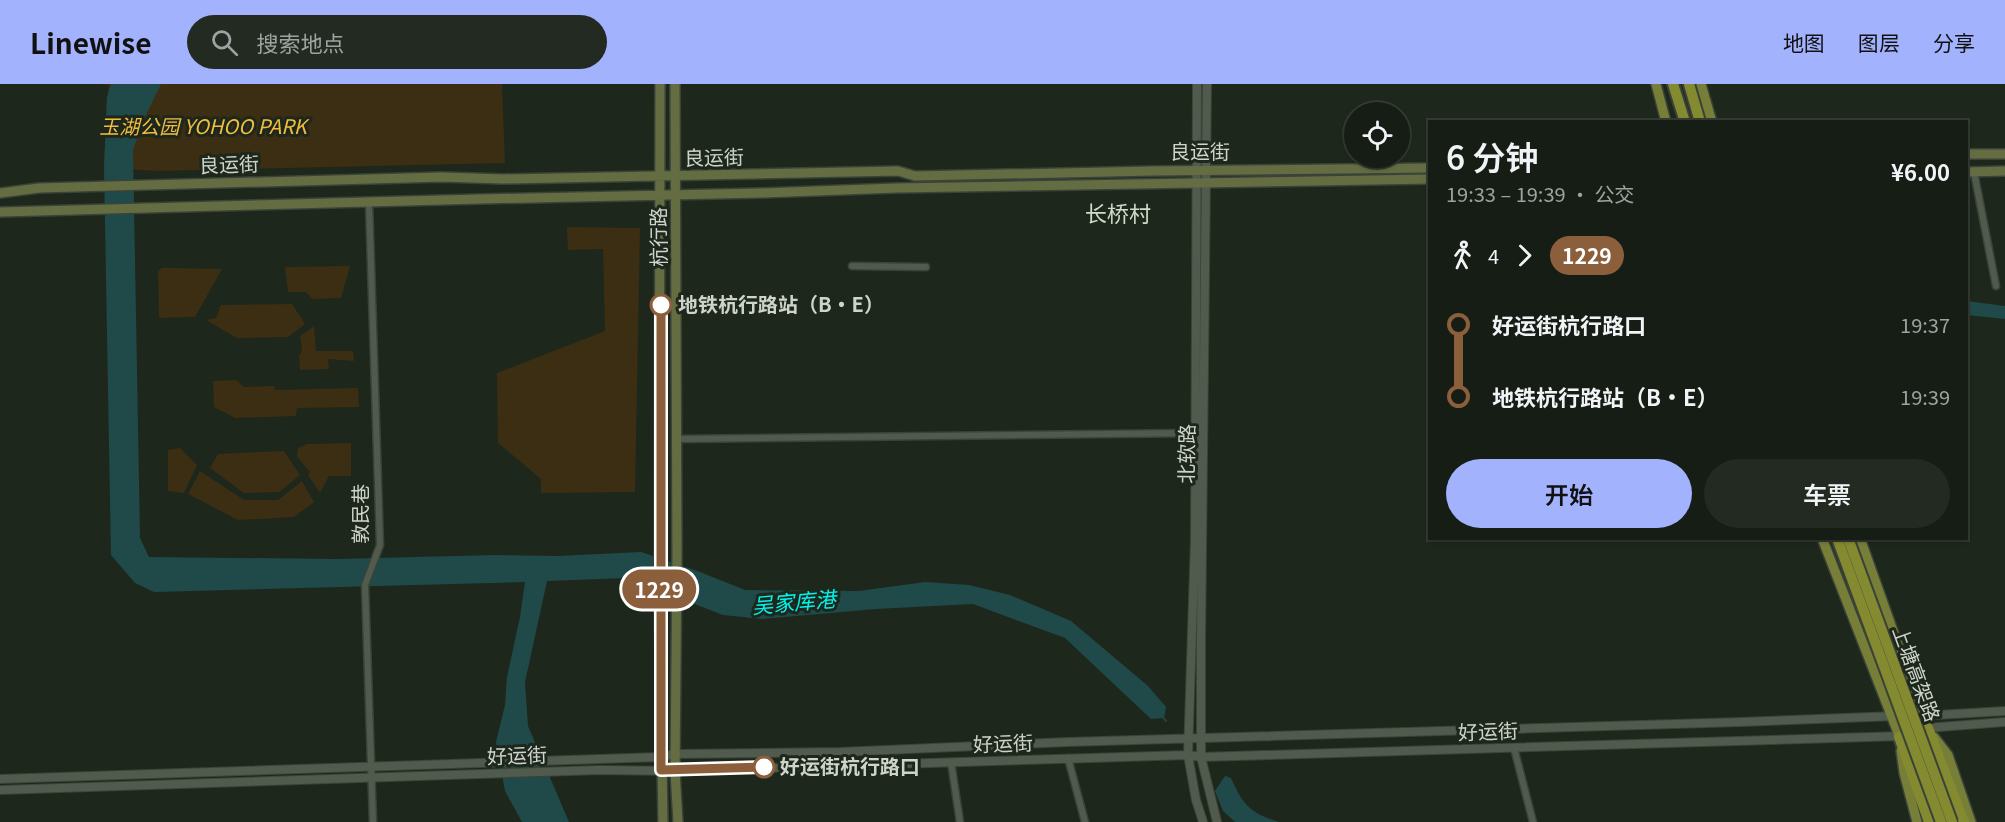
<!DOCTYPE html>
<html lang="zh">
<head>
<meta charset="utf-8">
<style>
  body { margin:0; font-family:Georgia,"Noto Sans SC",serif; background:#232a22; color:#f1f3f6; height:100vh; display:flex; flex-direction:column; font-size:22px; white-space:nowrap }
  * { box-sizing:border-box; margin:0 }
  p { font-size:20px; color:#9ea2a0 }
  .icon { flex:none; width:33px; height:33px; fill:none; stroke:currentColor; stroke-width:2; stroke-linecap:round; stroke-linejoin:round }
  .map { position:relative; flex:1; overflow:hidden }
  .sheet { position:absolute; left:1428px; top:36px; width:540px; height:420px; display:flex; flex-direction:column; background:#161d14; border-radius:0px; box-shadow:0 2px 4px #0004,0 0 0 2px #353b34 }
  .sheet>* { flex:none }
  .badge { padding:0 12px; border-radius:20px; font-size:21px; line-height:39px }
  .fabs { position:absolute; left:1344px; top:18px; display:grid; gap:12px }
  .fabs a { display:grid; place-items:center; width:66px; height:66px; border-radius:50%; background:#161d14; box-shadow:0 2px 4px #0004,0 0 0 2px #353b34; font-size:30px }
  .map>.badge { position:absolute; translate:-50% -50%; box-shadow:0 0 0 3px #fff }
  .legs { display:flex; align-items:center; gap:9px; height:66px; padding:0 18px; font-size:20px }
  .legs p { margin-inline-start:auto }
  .head { display:flex; align-items:center; justify-content:space-between; height:102px; padding:0 18px }
  h1 { font-size:33px; font-weight:600; line-height:45px }
  .cta { display:flex; gap:12px; margin-top:auto; padding:12px 18px }
  .cta a { flex:1; height:69px; border-radius:36px; background:#a2b2fd; color:#111; font-size:24px; font-weight:600; line-height:69px; text-align:center }
  .cta a+a { background:#232a22; color:#f1f3f6 }
  ul { padding:0 18px; list-style:none }
  li { display:flex; align-items:center; gap:21px; height:72px; font-size:22px }
  li i { display:grid; place-items:center; width:9px; height:100%; margin:0 8px; background:currentColor }
  li i::after { content:''; width:15px; height:15px; margin:-8px; border:4px solid; border-radius:50%; background:#161d14 }
  li p { margin-inline-start:auto }
  li:first-child i { background:linear-gradient(#0000 50%,currentColor 0) }
  li:last-child i { background:linear-gradient(currentColor 50%,#0000 0) }
  header { display:flex; align-items:center; gap:36px; box-sizing:border-box; height:84px; padding:0 30px; background:#a2b2fd; color:#111 }
  header strong { font-size:28px }
  nav { display:flex; gap:33px; margin-inline-start:auto; font-size:21px }
  .search { width:420px; height:54px; background:#232a22; display:flex; align-items:center; gap:15px; box-sizing:border-box; padding:0 21px; border-radius:33px; color:#9ea2a0; font-size:22px }
  .map>svg:first-child { display:block }
  .green { fill:#3b2e13 }
  .water { fill:#1f4a49 }
  .lines { fill:none; stroke-linecap:round; stroke-linejoin:round }
  .stream { stroke:#1f4a49; stroke-width:2 }
  .minor-casing { stroke:#3b4339; stroke-width:9 }
  .tertiary-casing { stroke:#3b4339; stroke-width:10 }
  .secondary-casing { stroke:#3b4339; stroke-width:12 }
  .primary-casing { stroke:#3b4339; stroke-width:12 }
  .trunk-casing { stroke:#3b4339; stroke-width:14 }
  .minor { stroke:#505b4d; stroke-width:6 }
  .tertiary { stroke:#505b4d; stroke-width:8 }
  .secondary { stroke:#646d42; stroke-width:9 }
  .primary { stroke:#777e37; stroke-width:9 }
  .trunk { stroke:#848a30; stroke-width:10 }
  .trunk-bridge-casing { stroke:#3b4339; stroke-width:14; stroke-linecap:butt }
  .trunk-bridge { stroke:#848a30; stroke-width:10 }
  .line-1-casing { stroke:#fff; stroke-width:14 }
  .line-1 { stroke:#8b5e3c; stroke-width:9 }
  .stop-1-dot { fill:#fff; stroke:#8b5e3c; stroke-width:3 }
  .labels { text-anchor:middle; stroke-width:6; stroke-linejoin:round; paint-order:stroke }
  .park-label { font-size:20px; font-style:italic; fill:#f2bd3e; stroke:#1e271b }
  .street-label { font-size:20px; fill:#ced4cc; stroke:#1e271b }
  .stop-label { font-size:20px; font-weight:bold; fill:#ced4cc; stroke:#1e271b; text-anchor:start }
  .water-label { font-size:21px; font-style:italic; fill:#01f3ef; stroke:#1e271b }
  .quarter-label { font-size:22px; fill:#cfdbcb; stroke:#1e271b }
</style>
</head>
<body>
<header>
<strong>Linewise</strong>
<div class="search"><svg class="icon" aria-label="search" viewBox="0 0 24 24"><circle cx="10" cy="10" r="6"/><path d="M15 15l6 6"/></svg>搜索地点</div>
<nav><a>地图</a><a>图层</a><a>分享</a></nav>
</header>
<div class="map">
<svg width="2005" height="738" viewBox="0 0 2005 738">
  <rect width="100%" height="100%" fill="#1e271b"/>
  <path class="green" d="M 100,0 L 502,0 L 505,79 L 155,87 L 104,83 L 107,13 L 109,1 Z
    M 567,143 L 640,144 L 635,408 L 541,409 L 541,395 L 498,359 L 497,289 L 605,247 L 603,165 L 568,166 Z
    M 350,182 L 341,214 L 312,215 L 306,208 L 288,208 L 285,183 Z
    M 162,184 L 169,184 L 222,185 L 195,233 L 159,234 L 158,187 Z
    M 292,220 L 305,240 L 288,253 L 237,254 L 206,236 L 216,234 L 221,221 Z
    M 314,242 L 316,267 L 353,267 L 354,277 L 328,275 L 329,285 L 300,286 L 299,272 L 302,267 L 300,252 Z
    M 236,296 L 244,303 L 274,302 L 275,306 L 358,304 L 359,323 L 297,324 L 296,332 L 235,334 L 214,323 L 213,297 Z
    M 351,359 L 351,392 L 329,392 L 320,409 L 308,391 L 310,388 L 297,373 L 298,364 L 307,360 Z
    M 180,364 L 197,381 L 184,409 L 168,407 L 168,366 Z
    M 284,367 L 300,391 L 279,408 L 244,409 L 210,384 L 218,370 Z
    M 200,387 L 244,416 L 278,416 L 302,397 L 314,418 L 294,433 L 238,436 L 188,410 Z"/>
  <path class="water" d="M 111,0 L 161,0 L 144,35 L 133,66 L 140,454 L 149,473 L 336,475 L 495,471 L 557,472 L 641,468 L 700,488 L 745,506 L 859,507 L 925,498 L 969,501 L 1010,511 L 1071,537 L 1148,602 L 1166,623 L 1164,634 L 1151,635 L 1065,554 L 973,520 L 876,525 L 762,535 L 723,531 L 627,494 L 547,497 L 525,598 L 528,642 L 569,738 L 522,738 L 505,707 L 496,658 L 505,621 L 507,593 L 520,533 L 525,498 L 154,508 L 135,499 L 111,471 L 104,83 L 107,13 Z
    M 1967,217 L 2005,222 L 2005,235 L 1967,231 Z
    M 1225,692 L 1231,694 C 1243,721 1250,729 1279,738 L 1235,738 L 1223,727 L 1215,707 Z"/>
  <g class="lines">
    <path class="stream" d="M 1162,632 L 1166,637"/>
    <defs>
      <path id="minor" d="M 1974,88 L 1996,202
        M 369,119 L 380,461 L 365,501 L 373,738
        M 852,182 L 926,183
        M 676,355 L 1195,349
        M 1514,664 L 1533,738
        M 1068,674 L 1085,738
        M 951,678 L 960,738"/>
      <path id="tertiary" d="M 1197,0 L 1195,455 L 1188,671 L 1196,716 L 1203,738
        M 1207,0 L 1201,557 L 1201,673 L 1217,738
        M 1920,632 L 2005,627
        M 1926,644 L 2005,638
        M 0,695 L 660,673 L 675,670 L 840,668 L 1068,658 L 1741,638 L 1896,632
        M 0,706 L 600,686 L 675,687 L 1188,671 L 1201,673 L 1903,652"/>
      <path id="secondary" d="M 660,0 L 659,516 L 663,738
        M 675,0 L 677,469 L 675,687 L 678,738
        M 1966,70 L 2005,70
        M 1966,88 L 2005,87
        M 0,109 L 39,104 L 442,93 L 503,95 L 898,87 L 915,92 L 1153,87 L 1430,84
        M 0,128 L 480,115 L 760,109 L 896,104 L 1430,95"/>
      <path id="primary" d="M 1656,0 L 1666,38
        M 1701,0 L 1712,38
        M 1822,454 L 1902,659
        M 1860,454 L 1930,651
        M 1934,653 L 1948,671 L 1971,738
        M 1901,667 L 1904,689 L 1917,738"/>
      <path id="trunk" d="M 1673,0 L 1685,38
        M 1689,0 L 1700,38
        M 1928,644 L 1964,738
        M 1899,653 L 1929,738"/>
    </defs>
    <use href="#minor" class="minor-casing"/>
    <use href="#tertiary" class="tertiary-casing"/>
    <use href="#secondary" class="secondary-casing"/>
    <use href="#primary" class="primary-casing"/>
    <use href="#trunk" class="trunk-casing"/>
    <use href="#minor" class="minor"/>
    <use href="#tertiary" class="tertiary"/>
    <use href="#secondary" class="secondary"/>
    <use href="#primary" class="primary"/>
    <use href="#trunk" class="trunk"/>
    <defs>
      <path id="trunk-bridge" d="M 1837,454 L 1941,738
        M 1848,454 L 1952,738"/>
    </defs>
    <use href="#trunk-bridge" class="trunk-bridge-casing"/>
    <use href="#trunk-bridge" class="trunk-bridge"/>
  </g>
  <g class="lines">
    <defs>
      <path id="line-1" d="M 661,221 L 661,686 L 764,683"/>
    </defs>
    <use href="#line-1" class="line-1-casing"/>
    <use href="#line-1" class="line-1"/>
  </g>
  <g class="stop-1-dot">
    <circle cx="661" cy="221" r="10"/>
    <circle cx="764" cy="683" r="10"/>
  </g>
  <g class="labels">
    <g class="park-label">
      <text x="203" y="50">玉湖公园 YOHOO PARK</text>
    </g>
    <g class="street-label">
      <text x="1200" y="75">良运街</text>
      <text transform="translate(714 74) rotate(-1)" y="7">良运街</text>
      <text transform="translate(229 81) rotate(-2)" y="7">良运街</text>
      <text transform="translate(659 153) rotate(-90)" y="7">杭行路</text>
      <text transform="translate(1187 370) rotate(-89)" y="7">北软路</text>
      <text transform="translate(361 430) rotate(-90)" y="7">敦民巷</text>
      <text transform="translate(1916 590) rotate(70)" y="7">上塘高架路</text>
      <text transform="translate(1488 648) rotate(-2)" y="7">好运街</text>
      <text transform="translate(1003 660) rotate(-2)" y="7">好运街</text>
      <text transform="translate(517 672) rotate(-2)" y="7">好运街</text>
    </g>
    <g class="stop-label">
      <text x="678" y="228">地铁杭行路站（B·E）</text>
      <text x="780" y="690">好运街杭行路口</text>
    </g>
    <g class="water-label">
      <text transform="translate(794 519) rotate(-5)" y="7">吴家库港</text>
    </g>
    <g class="quarter-label">
      <text x="1118" y="138">长桥村</text>
    </g>
  </g>
</svg>
<div class="fabs">
<a><svg class="icon" aria-label="locate" viewBox="0 0 24 24"><circle cx="12" cy="12" r="6"/><path d="M12 2v4M12 18v4M2 12h4M18 12h4"/></svg></a>
</div>
<b class="badge" style="left:659px;top:505px;background:#8b5e3c;color:#fff">1229</b>
<section class="sheet">
<div class="head"><div><h1>6 分钟</h1><p>19:33 – 19:39 · 公交</p></div><b>¥6.00</b></div>
<div class="legs"><svg class="icon" aria-label="walk" viewBox="0 0 24 24"><circle cx="13" cy="4" r="2"/><path d="M13 8l-2 6 4 7M11 14l-3 7M7 12l3-4h3l4 4"/></svg>4<svg class="icon" aria-label="forward" viewBox="0 0 24 24"><path d="M9 5l7 7-7 7"/></svg><b class="badge" style="background:#8b5e3c;color:#fff">1229</b></div>
<ul>
<li><i style="color:#8b5e3c"></i><b>好运街杭行路口</b><p>19:37</p></li>
<li><i style="color:#8b5e3c"></i><b>地铁杭行路站（B·E）</b><p>19:39</p></li>
</ul>
<div class="cta"><a>开始</a><a>车票</a></div>
</section>
</div>
</body>
</html>
